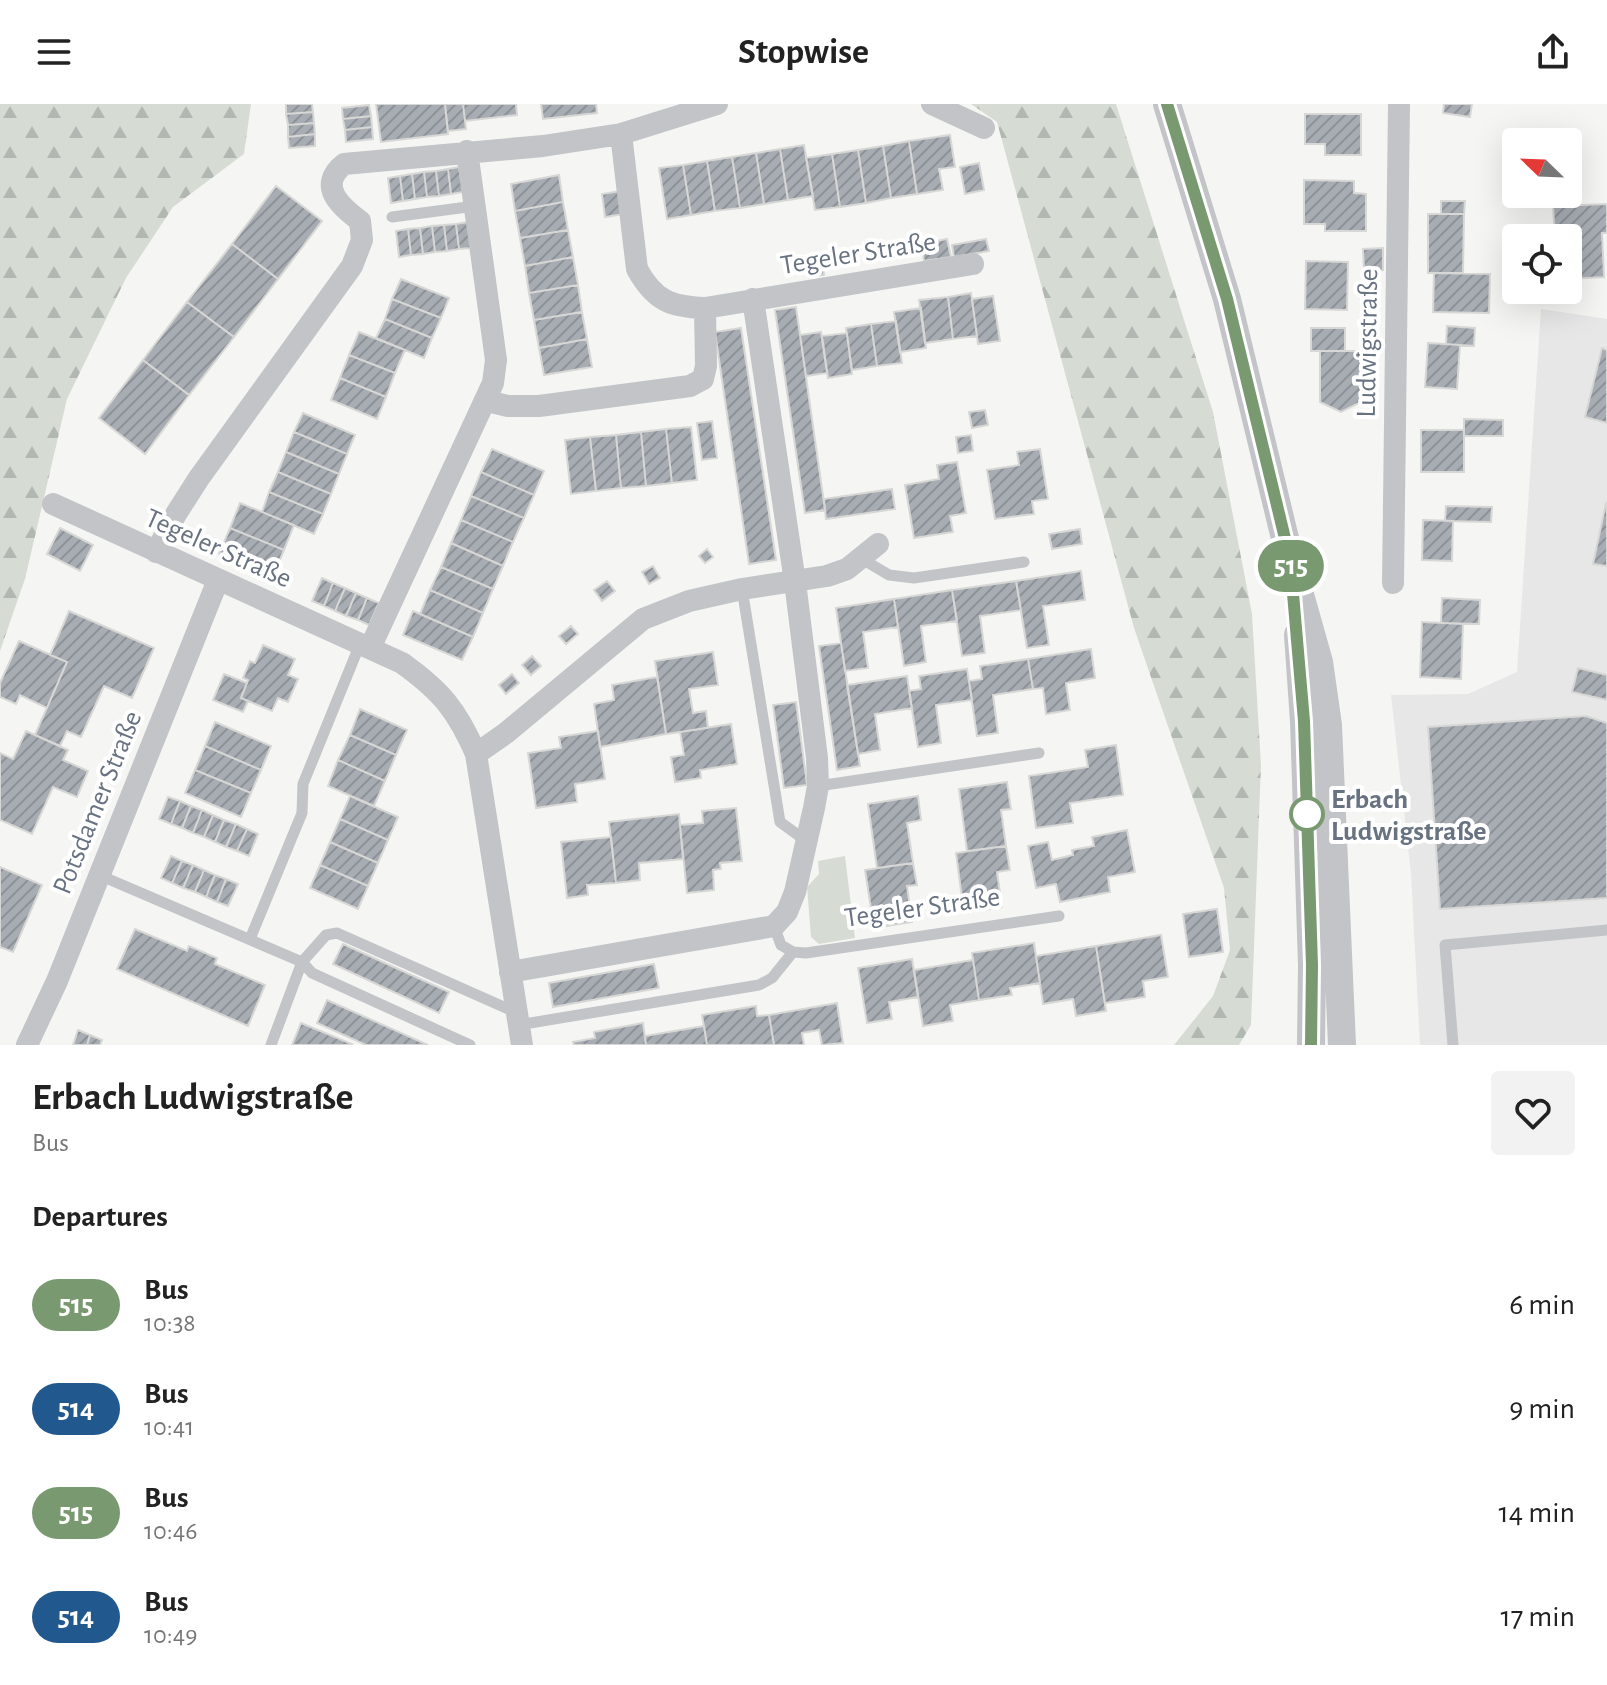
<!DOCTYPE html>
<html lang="en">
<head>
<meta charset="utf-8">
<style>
  body { margin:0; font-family:"Alegreya Sans",sans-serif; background:#f2f2f2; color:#222; height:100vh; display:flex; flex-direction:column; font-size:30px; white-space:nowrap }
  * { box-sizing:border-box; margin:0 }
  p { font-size:26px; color:#767676 }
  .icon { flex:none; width:44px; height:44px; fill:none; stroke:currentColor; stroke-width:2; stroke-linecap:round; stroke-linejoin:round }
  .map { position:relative; height:941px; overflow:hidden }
  .details { display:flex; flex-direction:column; background:#fff; flex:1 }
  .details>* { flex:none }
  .badge { padding:0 16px; border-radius:26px; font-size:28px; line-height:52px }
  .needle { width:52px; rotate:293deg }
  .controls { position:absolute; left:1502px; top:24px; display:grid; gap:16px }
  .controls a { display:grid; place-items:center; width:80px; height:80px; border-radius:8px; background:#fff; box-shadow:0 8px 32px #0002; font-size:40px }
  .map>.badge { position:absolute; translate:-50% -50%; box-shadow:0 0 0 4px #fff }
  h2 { padding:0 32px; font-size:30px; line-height:72px }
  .round { display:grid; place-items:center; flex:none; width:84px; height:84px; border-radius:8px; background:#f2f2f2 }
  .head { display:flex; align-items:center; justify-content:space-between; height:136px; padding:0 32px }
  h1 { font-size:38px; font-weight:700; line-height:60px }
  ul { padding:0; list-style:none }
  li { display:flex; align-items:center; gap:24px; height:104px; padding:0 32px }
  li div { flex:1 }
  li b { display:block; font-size:30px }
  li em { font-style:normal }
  li .badge { min-width:88px; font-weight:700; text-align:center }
  header { display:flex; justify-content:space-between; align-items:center; height:104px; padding:0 32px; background:#fff; font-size:36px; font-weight:700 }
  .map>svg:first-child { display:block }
  .built { fill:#e6e7e6 }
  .forest { fill:url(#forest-firs) }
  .park { fill:#d6dcd4 }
  .building { fill:url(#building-hatch); stroke:#d7d7d5; stroke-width:2 }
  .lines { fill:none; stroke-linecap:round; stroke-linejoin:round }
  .service { stroke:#c2c4c8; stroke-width:11 }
  .minor { stroke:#c2c4c8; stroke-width:22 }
  .tertiary { stroke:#c2c4c8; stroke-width:28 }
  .line-casing { stroke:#fff; stroke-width:18 }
  .line { stroke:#799a71; stroke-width:12 }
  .stop-dot { fill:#fff; stroke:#799a71; stroke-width:4 }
  .labels { text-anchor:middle; stroke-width:8; stroke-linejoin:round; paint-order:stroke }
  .street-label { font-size:28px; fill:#687281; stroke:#fff }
  .stop-label { font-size:28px; font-weight:bold; fill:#687281; stroke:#fff; text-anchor:start }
</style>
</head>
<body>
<header><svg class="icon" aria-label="menu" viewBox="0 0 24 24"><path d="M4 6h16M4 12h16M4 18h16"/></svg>Stopwise<svg class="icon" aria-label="share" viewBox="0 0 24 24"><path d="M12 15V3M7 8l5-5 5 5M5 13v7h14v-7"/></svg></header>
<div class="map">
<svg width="1607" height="941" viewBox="0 0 1607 941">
  <defs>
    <pattern id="forest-firs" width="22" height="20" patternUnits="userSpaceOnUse" patternTransform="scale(2)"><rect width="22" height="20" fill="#d6dcd4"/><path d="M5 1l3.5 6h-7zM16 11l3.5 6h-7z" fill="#b1b7b1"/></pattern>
    <pattern id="building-hatch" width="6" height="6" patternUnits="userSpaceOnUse" patternTransform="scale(2)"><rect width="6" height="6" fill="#a8adb4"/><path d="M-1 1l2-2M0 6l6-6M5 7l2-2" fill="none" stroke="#8d9198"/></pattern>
  </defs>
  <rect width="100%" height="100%" fill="#f5f6f3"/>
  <path class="built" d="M 1541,205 L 1607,215 L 1607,941 L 1420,941 L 1411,770 L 1391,591 L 1468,590 L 1517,568 Z"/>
  <path class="forest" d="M 0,0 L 251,0 L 244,50 L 173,103 L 126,174 L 67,295 L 25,475 L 0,547 Z
    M 971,0 L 1116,0 L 1213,308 L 1252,510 L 1261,661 L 1251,921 L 1239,941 L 1174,941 L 1213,892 L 1230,846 L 1224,784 L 1134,524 L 997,18 Z"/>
  <path class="park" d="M 845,752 L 855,834 L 819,840 L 811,833 L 807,783 L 819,770 L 818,757 Z"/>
  <path class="building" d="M 286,0 L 312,0 L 313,8 L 286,10 Z
    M 376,0 L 445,0 L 448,30 L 381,38 Z
    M 445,0 L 463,0 L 466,25 L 448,27 Z
    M 463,0 L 516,0 L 517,11 L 465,17 Z
    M 541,0 L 596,0 L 597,9 L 543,15 Z
    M 1444,0 L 1472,0 L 1470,13 L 1443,9 Z
    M 369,1 L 371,12 L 343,15 L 342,4 Z
    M 313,8 L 314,19 L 288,21 L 286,10 Z
    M 1305,10 L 1361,10 L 1361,51 L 1325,51 L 1325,40 L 1305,40 Z
    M 371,12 L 372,23 L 345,26 L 343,15 Z
    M 314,19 L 315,30 L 288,33 L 288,21 Z
    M 372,23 L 373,35 L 346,38 L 345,26 Z
    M 315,30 L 315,42 L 289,44 L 288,33 Z
    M 950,31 L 955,63 L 939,65 L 943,86 L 917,90 L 909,37 Z
    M 909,37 L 917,90 L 891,94 L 883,42 Z
    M 804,41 L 813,92 L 788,96 L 780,45 Z
    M 883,42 L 891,94 L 866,99 L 858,46 Z
    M 780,45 L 788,96 L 764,100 L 756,49 Z
    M 858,46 L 866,99 L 840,103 L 832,50 Z
    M 756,49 L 764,100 L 740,104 L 732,53 Z
    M 832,50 L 840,103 L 815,106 L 806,54 Z
    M 732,53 L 740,104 L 715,107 L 707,57 Z
    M 707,57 L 715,107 L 691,111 L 683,61 Z
    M 979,59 L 984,86 L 965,90 L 960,63 Z
    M 683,61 L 691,111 L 667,115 L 659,64 Z
    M 459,63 L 463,88 L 451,90 L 448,65 Z
    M 448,65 L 451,90 L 439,92 L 436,67 Z
    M 436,67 L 439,92 L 427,93 L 424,68 Z
    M 424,68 L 427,93 L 415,95 L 412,70 Z
    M 412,70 L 415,95 L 403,97 L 400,72 Z
    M 559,71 L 563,98 L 515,107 L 511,80 Z
    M 400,72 L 403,97 L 391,99 L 388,74 Z
    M 1304,76 L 1354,77 L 1354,89 L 1366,90 L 1366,127 L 1325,127 L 1325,120 L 1304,120 Z
    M 276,82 L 322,117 L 278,175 L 232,140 Z
    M 621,87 L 624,110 L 605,113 L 602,90 Z
    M 1441,97 L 1465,97 L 1464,110 L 1441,110 Z
    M 563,98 L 568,126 L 520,134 L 515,107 Z
    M 1607,100 L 1607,129 L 1602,129 L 1604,173 L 1568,175 L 1568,134 L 1555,134 L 1553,102 Z
    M 1428,110 L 1464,110 L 1463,169 L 1428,169 Z
    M 468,118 L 471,144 L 459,145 L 456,120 Z
    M 456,120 L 459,145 L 447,147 L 444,121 Z
    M 444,121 L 447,147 L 435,148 L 432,122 Z
    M 432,122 L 435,148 L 423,150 L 420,124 Z
    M 420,124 L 423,150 L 411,151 L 408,125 Z
    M 408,125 L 411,151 L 399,153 L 396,127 Z
    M 568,126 L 573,153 L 525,162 L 520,134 Z
    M 947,135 L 951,153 L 924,157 L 921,140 Z
    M 986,135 L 989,147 L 954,153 L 952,141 Z
    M 232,140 L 278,175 L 234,233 L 187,198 Z
    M 1383,144 L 1383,166 L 1364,167 L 1363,145 Z
    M 573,153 L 578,181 L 529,189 L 525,162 Z
    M 1306,157 L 1348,158 L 1347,206 L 1305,205 Z
    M 823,159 L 824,171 L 810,173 L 809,160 Z
    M 1434,169 L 1490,170 L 1489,209 L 1433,208 Z
    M 401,175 L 449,194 L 441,214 L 392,195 Z
    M 578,181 L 582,208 L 534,216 L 529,189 Z
    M 971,189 L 977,232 L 953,235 L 948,193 Z
    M 993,192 L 1000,237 L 978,240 L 972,195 Z
    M 948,193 L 953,235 L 925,239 L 919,196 Z
    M 392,195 L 441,214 L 432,234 L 385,215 Z
    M 187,198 L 234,233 L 189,291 L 143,256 Z
    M 796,203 L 825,406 L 805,409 L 775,206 Z
    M 921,204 L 926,244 L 900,248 L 894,208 Z
    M 582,208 L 587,235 L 539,244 L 534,216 Z
    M 385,215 L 432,234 L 424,254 L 376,234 Z
    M 896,217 L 902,259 L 877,262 L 871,220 Z
    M 871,220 L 877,262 L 852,266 L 846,224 Z
    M 1447,222 L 1475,224 L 1474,242 L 1446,240 Z
    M 741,224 L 776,456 L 749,460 L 715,228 Z
    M 1311,224 L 1345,224 L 1345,247 L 1311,247 Z
    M 359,228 L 405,246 L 395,269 L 349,251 Z
    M 821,228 L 827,269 L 806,272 L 800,231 Z
    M 847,229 L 852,270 L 828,274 L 822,232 Z
    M 587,235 L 592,263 L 544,271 L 539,244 Z
    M 1428,239 L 1460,241 L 1457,285 L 1425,283 Z
    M 1602,244 L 1607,246 L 1607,319 L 1585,313 Z
    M 1320,247 L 1361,247 L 1361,265 L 1368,272 L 1361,279 L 1361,298 L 1341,308 L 1320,298 Z
    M 349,251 L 395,269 L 386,293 L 340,274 Z
    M 143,256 L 189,291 L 145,350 L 99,314 Z
    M 340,274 L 386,293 L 377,315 L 331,296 Z
    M 985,306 L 988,321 L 972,324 L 969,308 Z
    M 303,309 L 355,331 L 347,350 L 294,328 Z
    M 1464,315 L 1503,316 L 1503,332 L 1464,332 Z
    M 712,317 L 717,354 L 702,356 L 697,319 Z
    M 691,323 L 697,376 L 672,379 L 666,325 Z
    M 666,325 L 672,379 L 646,382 L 641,328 Z
    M 1421,326 L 1464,326 L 1464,368 L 1421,368 Z
    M 294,328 L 347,350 L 339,370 L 286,348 Z
    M 641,328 L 646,382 L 621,384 L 616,331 Z
    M 616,331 L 621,384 L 596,387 L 590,333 Z
    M 971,331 L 973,347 L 958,349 L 956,333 Z
    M 590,333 L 596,387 L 571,390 L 565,336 Z
    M 492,345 L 544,367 L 534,391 L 481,368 Z
    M 1040,345 L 1048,395 L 1032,397 L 1034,410 L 995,415 L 987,366 L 1019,361 L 1017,348 Z
    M 286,348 L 339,370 L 331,390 L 278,368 Z
    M 957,358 L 966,409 L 950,412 L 953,428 L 914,434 L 905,381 L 939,375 L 937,361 Z
    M 278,368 L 331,390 L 323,410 L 269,388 Z
    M 481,368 L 534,391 L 524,414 L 471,392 Z
    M 892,385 L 895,405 L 826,415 L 824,395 Z
    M 269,388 L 323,410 L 314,430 L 262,408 Z
    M 471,392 L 524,414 L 513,438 L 461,416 Z
    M 240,399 L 294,421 L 284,446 L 230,424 Z
    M 1606,399 L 1607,399 L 1607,462 L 1593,460 Z
    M 1446,402 L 1492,403 L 1491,418 L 1445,417 Z
    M 461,416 L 513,438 L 503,462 L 451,439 Z
    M 1423,416 L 1453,417 L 1452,457 L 1422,456 Z
    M 60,424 L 93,441 L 80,467 L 47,450 Z
    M 230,424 L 284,446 L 273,472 L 219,450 Z
    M 1080,425 L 1082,440 L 1052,445 L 1049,430 Z
    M 451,439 L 503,462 L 493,485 L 441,463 Z
    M 707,445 L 713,453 L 705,459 L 699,452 Z
    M 653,462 L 660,474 L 649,480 L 642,468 Z
    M 441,463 L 493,485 L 483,509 L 430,486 Z
    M 1081,467 L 1085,496 L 1043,502 L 1049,541 L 1027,544 L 1016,477 Z
    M 322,474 L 333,479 L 324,502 L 312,497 Z
    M 607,477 L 615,487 L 602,497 L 594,486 Z
    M 1016,477 L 1021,506 L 980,512 L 985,549 L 962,552 L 952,486 Z
    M 333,479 L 345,484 L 335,507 L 324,502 Z
    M 345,484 L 356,489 L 346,512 L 335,507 Z
    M 430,486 L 483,509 L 473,533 L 420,510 Z
    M 952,486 L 957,517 L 921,522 L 926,558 L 904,562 L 894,495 Z
    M 356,489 L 367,494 L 358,516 L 346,512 Z
    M 367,494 L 379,499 L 369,521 L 358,516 Z
    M 1442,494 L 1480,496 L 1479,520 L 1441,519 Z
    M 894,495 L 898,523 L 863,528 L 868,564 L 845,567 L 836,504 Z
    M 69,507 L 154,544 L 132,594 L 104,582 L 81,633 L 67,627 L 60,642 L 35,631 L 67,558 L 50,551 Z
    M 413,507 L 473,533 L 462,556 L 403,531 Z
    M 1422,518 L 1463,520 L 1461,575 L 1420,573 Z
    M 571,522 L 578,530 L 566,540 L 559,532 Z
    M 19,537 L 67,558 L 47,604 L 20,591 L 16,600 L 0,593 L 0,579 Z
    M 841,539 L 860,662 L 837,666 L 819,542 Z
    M 263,541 L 295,555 L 288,571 L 298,575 L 288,598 L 278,594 L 272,607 L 241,594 L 248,576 L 243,574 L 250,557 L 255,559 Z
    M 1091,545 L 1095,574 L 1066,579 L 1070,606 L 1046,610 L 1043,584 L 1033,585 L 1028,555 Z
    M 713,548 L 718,581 L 689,585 L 693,609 L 706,607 L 708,624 L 666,630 L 655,557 Z
    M 532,552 L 541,562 L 531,571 L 522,561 Z
    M 1028,555 L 1033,585 L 993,591 L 998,629 L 977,632 L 969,577 L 982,575 L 980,562 Z
    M 1578,564 L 1607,571 L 1607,596 L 1572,588 Z
    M 967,565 L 972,596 L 936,601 L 941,639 L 918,643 L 909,587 L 921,585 L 919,572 Z
    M 224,570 L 247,579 L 241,594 L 248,597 L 243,608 L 213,596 Z
    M 512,570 L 519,579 L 506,590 L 499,581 Z
    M 907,572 L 912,604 L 875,610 L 880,646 L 858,650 L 847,581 Z
    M 657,573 L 666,630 L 600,643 L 594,600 L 614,596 L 612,581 Z
    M 796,598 L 807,681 L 784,684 L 773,601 Z
    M 360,605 L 407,626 L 396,651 L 350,631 Z
    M 1586,612 L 1607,619 L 1607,794 L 1440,805 L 1428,623 Z
    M 215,618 L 271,642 L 261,666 L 205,642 Z
    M 731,620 L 737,660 L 700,666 L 701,674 L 675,678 L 671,653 L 684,651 L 680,628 Z
    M 26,627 L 68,646 L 63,656 L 88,667 L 77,693 L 53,683 L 32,730 L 0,716 L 0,649 L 13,655 Z
    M 598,627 L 605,675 L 575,680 L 577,698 L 536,704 L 528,649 L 561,644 L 559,633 Z
    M 350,631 L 396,651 L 385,677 L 338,656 Z
    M 1116,641 L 1123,691 L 1070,699 L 1073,719 L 1036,724 L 1029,672 L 1088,663 L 1085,646 Z
    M 205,642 L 261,666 L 251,689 L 195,666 Z
    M 338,656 L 385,677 L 374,702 L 328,682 Z
    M 195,666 L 251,689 L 241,713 L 185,689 Z
    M 1007,678 L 1011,705 L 1001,706 L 1006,742 L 967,747 L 959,685 Z
    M 350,692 L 398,713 L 388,736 L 340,715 Z
    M 918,692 L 921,716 L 907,719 L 913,759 L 877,764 L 868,700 Z
    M 168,693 L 180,697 L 171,720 L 159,715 Z
    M 180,697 L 191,702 L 182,724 L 171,720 Z
    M 191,702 L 202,706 L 193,729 L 182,724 Z
    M 736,704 L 742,757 L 720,759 L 721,765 L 713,766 L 714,786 L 687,789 L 680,721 L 703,719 L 702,707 Z
    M 202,706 L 213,711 L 204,733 L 193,729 Z
    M 679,710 L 683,755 L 639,759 L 640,776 L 616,779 L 609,718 Z
    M 213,711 L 224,716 L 215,738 L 204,733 Z
    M 340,715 L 388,736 L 378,759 L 330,738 Z
    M 224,716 L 236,720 L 226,743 L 215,738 Z
    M 236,720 L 247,725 L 237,747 L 226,743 Z
    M 247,725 L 258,730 L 249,752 L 237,747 Z
    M 1127,726 L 1135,768 L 1108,773 L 1110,788 L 1060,798 L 1056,780 L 1036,784 L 1028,742 L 1048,738 L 1052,756 L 1073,751 L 1072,746 L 1094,742 L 1092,733 Z
    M 611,733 L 616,779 L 587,781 L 588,791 L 567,794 L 561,738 Z
    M 330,738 L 378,759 L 368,782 L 320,761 Z
    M 1006,742 L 1010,766 L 997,768 L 1002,803 L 964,809 L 956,749 Z
    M 171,752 L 182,757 L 172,779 L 161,774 Z
    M 182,757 L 193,761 L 183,784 L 172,779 Z
    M 913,759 L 917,781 L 907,782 L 912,818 L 874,824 L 865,766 Z
    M 193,761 L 204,766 L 195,788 L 183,784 Z
    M 320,761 L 368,782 L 358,805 L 310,784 Z
    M 0,763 L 42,781 L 13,848 L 0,843 Z
    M 204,766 L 215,771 L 206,793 L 195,788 Z
    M 215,771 L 226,775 L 217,798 L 206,793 Z
    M 226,775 L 238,780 L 228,802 L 217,798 Z
    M 1217,805 L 1223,848 L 1189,853 L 1183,810 Z
    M 135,825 L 187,847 L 189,842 L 217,854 L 215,860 L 265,881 L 248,922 L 117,865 Z
    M 1161,831 L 1168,873 L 1143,877 L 1145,893 L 1105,899 L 1096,842 Z
    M 1034,839 L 1040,879 L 1010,884 L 1012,891 L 979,896 L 972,849 Z
    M 343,840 L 449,888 L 439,909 L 333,860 Z
    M 1096,842 L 1106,907 L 1076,912 L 1073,895 L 1043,900 L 1036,852 Z
    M 912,855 L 918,893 L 889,898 L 892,915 L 867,919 L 858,864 Z
    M 973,856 L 979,896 L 950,901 L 953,917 L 923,922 L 914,866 Z
    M 654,860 L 659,884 L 553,903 L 549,879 Z
    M 327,896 L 428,941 L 366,941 L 317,919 Z
    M 837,899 L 843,939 L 822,941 L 819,926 L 802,929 L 804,941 L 774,941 L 769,911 Z
    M 756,902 L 757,912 L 769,911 L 774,941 L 707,941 L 702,911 Z
    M 301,919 L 352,940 L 351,941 L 292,941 Z
    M 643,919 L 646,941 L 574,941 L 573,938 L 595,934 L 594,928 Z
    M 704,922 L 707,941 L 646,941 L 645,932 Z
    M 78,926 L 90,931 L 87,941 L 73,941 Z
    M 90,931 L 102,936 L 100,941 L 87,941 Z"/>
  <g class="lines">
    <path class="service" d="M 392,113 L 475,102
      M 862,455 L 889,471 L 914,474 L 1024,458
      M 742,485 L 780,718 L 805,736
      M 818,682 L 1039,649
      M 99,771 L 302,858 L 312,869 L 470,941
      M 774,822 L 781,841 L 793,848 L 806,849 L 1059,812
      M 250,835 L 302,709 L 303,680 L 360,540
      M 518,921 L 759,881 L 772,874 L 793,848
      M 271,941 L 302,858 L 326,831 L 337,829 L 515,908
      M 1453,941 L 1445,841 L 1607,826"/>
    <path class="minor" d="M 932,0 L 984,24
      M 621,30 L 637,165 C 654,196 670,203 705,204 L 973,160
      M 487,297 L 508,302 L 539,302 L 690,282 L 703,275 L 706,262 L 705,204
      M 53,400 L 402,559 C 441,587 457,606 476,650 L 522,941
      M 156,448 L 176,410 L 199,374 L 352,162 L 362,136 L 360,117 C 340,102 317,82 344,60 L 543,42 L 621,30 L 717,0
      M 1393,479 L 1399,0
      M 370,544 L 493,279 L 496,256 L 467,47
      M 476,650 L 506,629 L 643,515 L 689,497 L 742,485 L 827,472 L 847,465 L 878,440
      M 510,868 L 774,822 L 787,808 L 795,788 L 814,704 L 818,682 L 817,654 L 795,478 L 753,195
      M 27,941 L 57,877 L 218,476"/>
    <path class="tertiary" d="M 1167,0 L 1227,195 L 1290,455 L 1319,558 L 1328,621 L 1342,941
      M 1298,531 L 1304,617 L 1312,861 L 1311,941"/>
  </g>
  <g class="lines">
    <defs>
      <path id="line" d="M 1167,0 L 1227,195 L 1290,455 L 1304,617 L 1312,861 L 1311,941"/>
    </defs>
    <use href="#line" class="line-casing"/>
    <use href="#line" class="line"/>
  </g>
  <circle class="stop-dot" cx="1307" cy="710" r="16"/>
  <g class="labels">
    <g class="street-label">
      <text transform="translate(858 148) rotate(-9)" y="10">Tegeler Straße</text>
      <text transform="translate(1366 239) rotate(-89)" y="10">Ludwigstraße</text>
      <text transform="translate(219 443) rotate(24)" y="10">Tegeler Straße</text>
      <text transform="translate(96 698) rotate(-68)" y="10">Potsdamer Straße</text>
      <text transform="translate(922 802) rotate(-8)" y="10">Tegeler Straße</text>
    </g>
    <g class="stop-label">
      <text x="1331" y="704">Erbach<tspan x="1331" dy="32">Ludwigstraße</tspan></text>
    </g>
  </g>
</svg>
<div class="controls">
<a><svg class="needle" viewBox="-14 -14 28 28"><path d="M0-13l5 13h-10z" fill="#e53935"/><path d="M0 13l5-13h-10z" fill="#767676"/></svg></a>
<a><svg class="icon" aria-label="locate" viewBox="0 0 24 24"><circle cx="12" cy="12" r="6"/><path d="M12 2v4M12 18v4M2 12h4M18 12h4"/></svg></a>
</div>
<b class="badge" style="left:1291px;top:462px;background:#799a71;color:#fff">515</b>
</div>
<section class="details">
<div class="head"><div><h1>Erbach Ludwigstraße</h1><p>Bus</p></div><a class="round"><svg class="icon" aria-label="heart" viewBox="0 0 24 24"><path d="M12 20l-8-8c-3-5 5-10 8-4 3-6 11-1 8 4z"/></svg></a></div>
<h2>Departures</h2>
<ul>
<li><span class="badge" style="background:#799a71;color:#fff">515</span><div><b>Bus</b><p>10:38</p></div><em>6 min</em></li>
<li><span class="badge" style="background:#21598e;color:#fff">514</span><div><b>Bus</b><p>10:41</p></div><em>9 min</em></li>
<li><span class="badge" style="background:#799a71;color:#fff">515</span><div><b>Bus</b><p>10:46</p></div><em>14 min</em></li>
<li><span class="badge" style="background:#21598e;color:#fff">514</span><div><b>Bus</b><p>10:49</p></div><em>17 min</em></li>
</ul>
</section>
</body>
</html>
